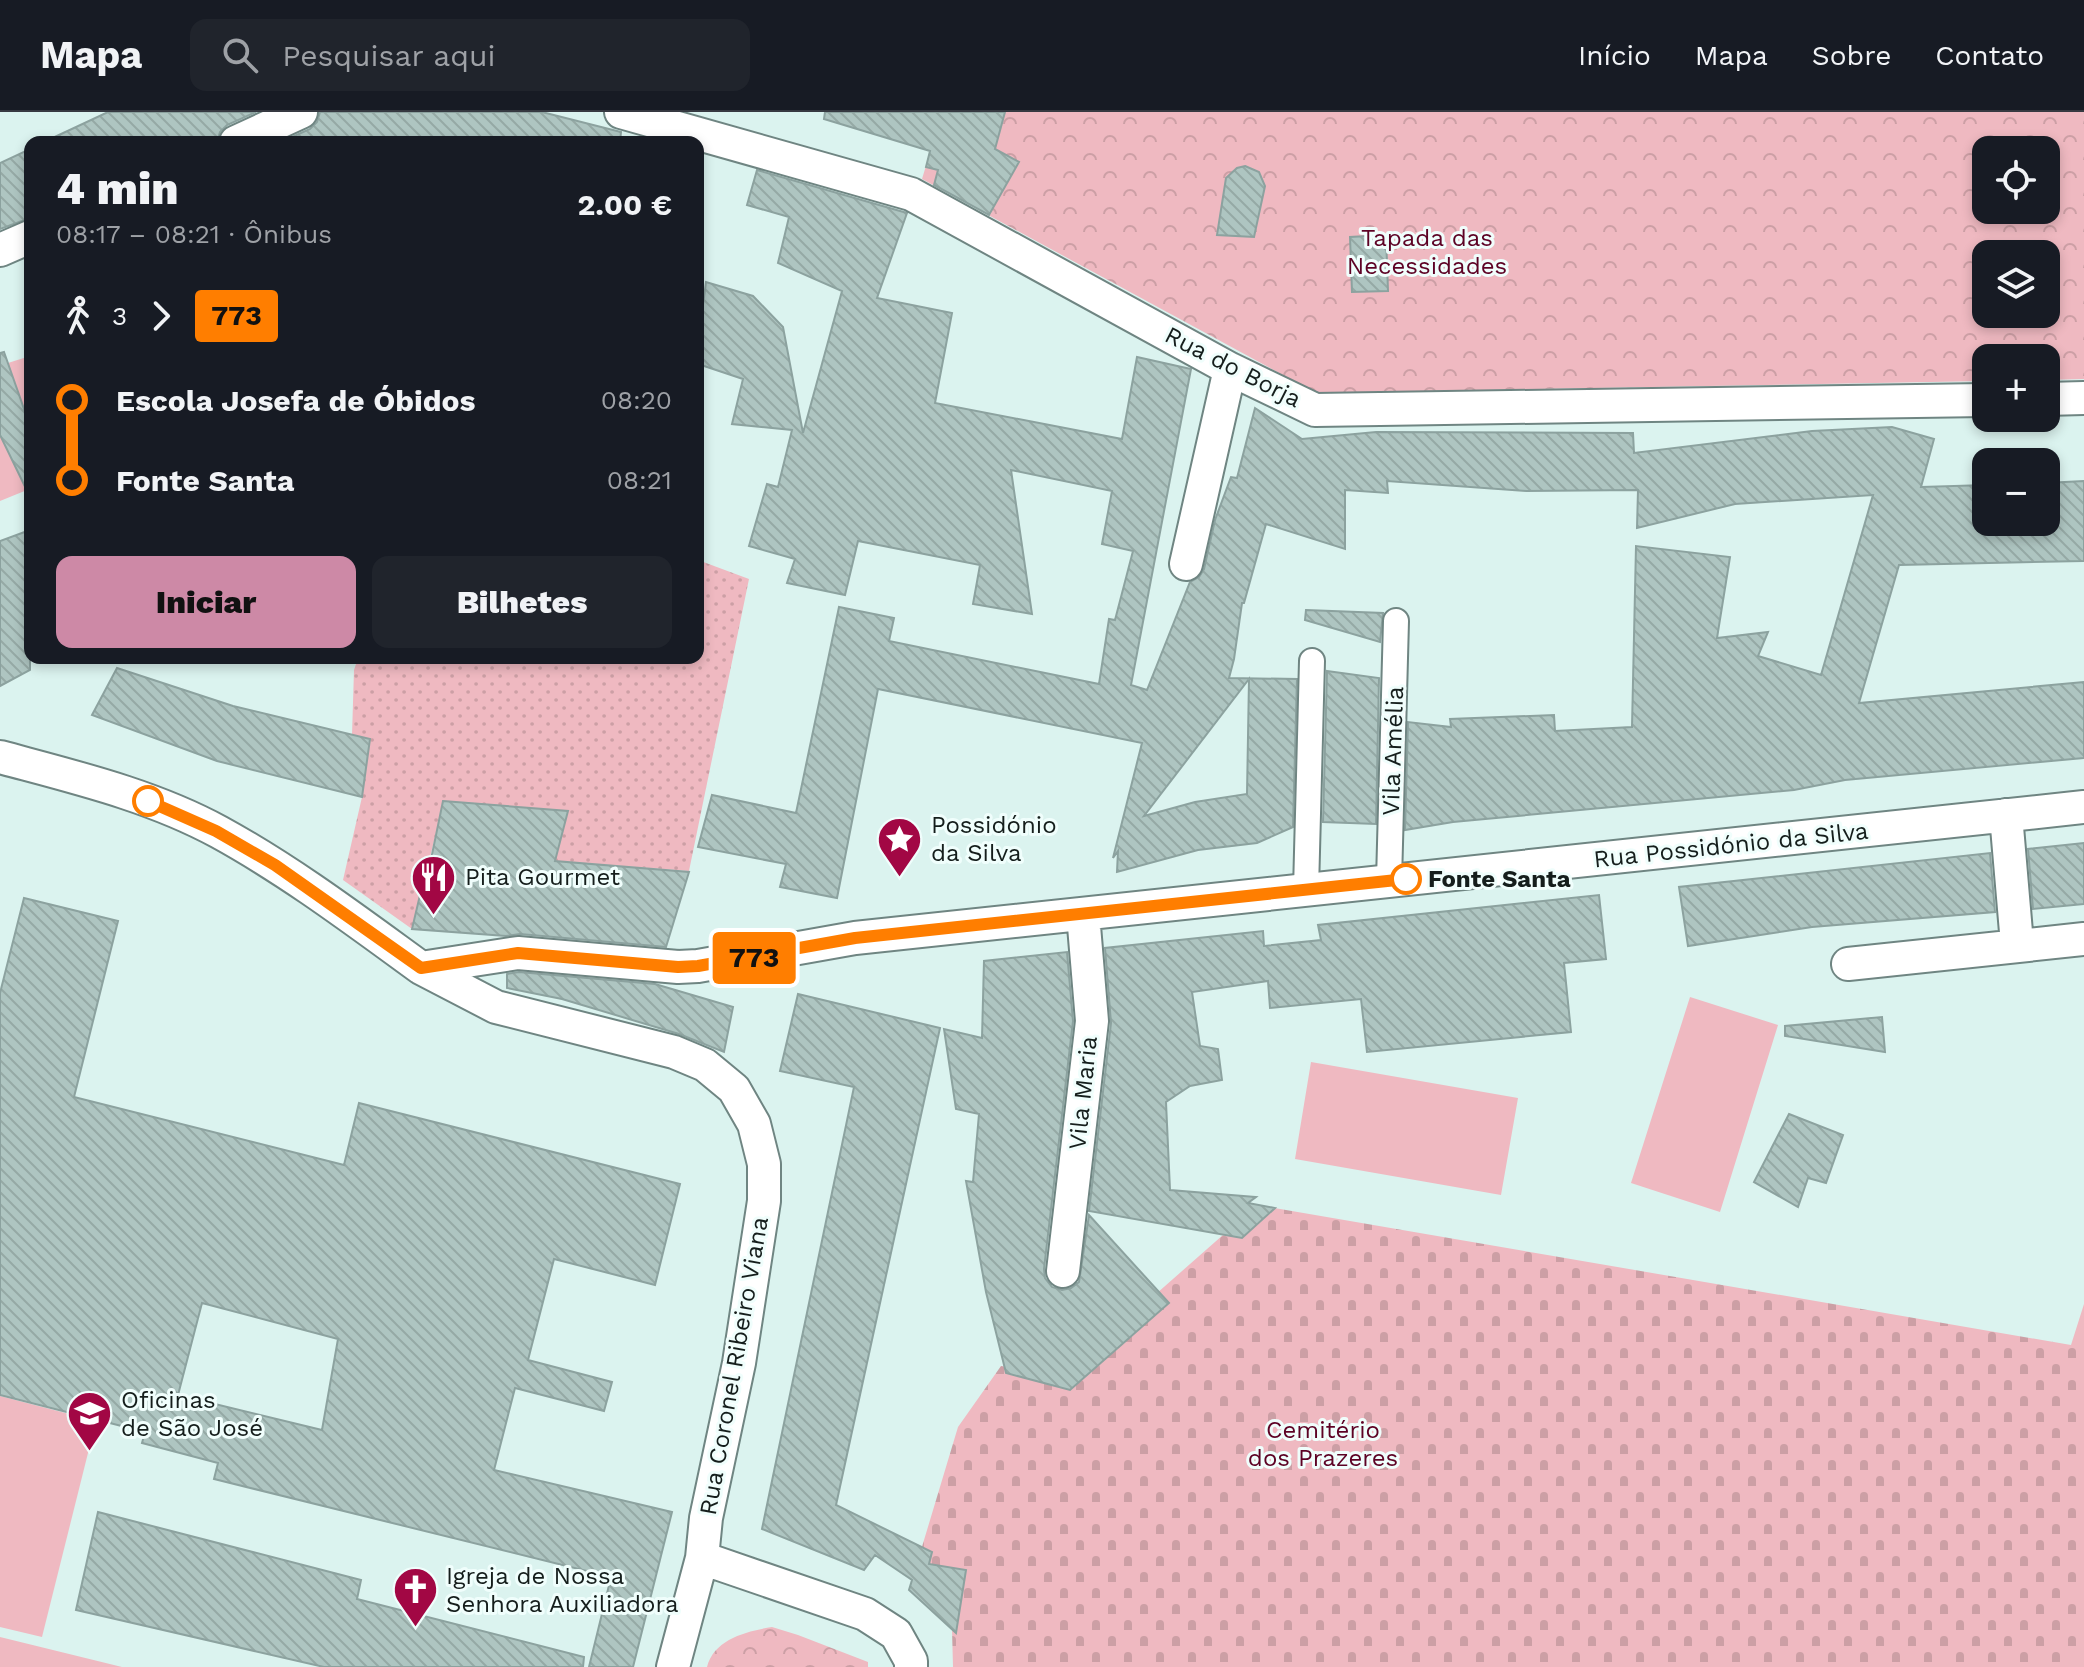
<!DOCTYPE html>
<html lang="pt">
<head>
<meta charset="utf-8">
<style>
  body { margin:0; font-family:"Work Sans",sans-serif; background:#20242c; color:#f1f3f6; height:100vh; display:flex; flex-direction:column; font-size:30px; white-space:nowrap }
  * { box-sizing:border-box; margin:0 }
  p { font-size:26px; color:#9ea1a6 }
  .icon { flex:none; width:44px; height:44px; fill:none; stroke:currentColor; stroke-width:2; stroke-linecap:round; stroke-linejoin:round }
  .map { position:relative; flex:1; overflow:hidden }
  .details { position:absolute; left:24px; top:24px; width:680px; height:528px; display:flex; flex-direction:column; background:#171b24; border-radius:16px; box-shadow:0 4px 12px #0003 }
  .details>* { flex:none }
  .badge { padding:0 16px; border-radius:6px; font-size:28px; line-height:52px }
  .fabs { position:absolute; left:1972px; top:24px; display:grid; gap:16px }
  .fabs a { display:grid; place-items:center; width:88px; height:88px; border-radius:16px; background:#171b24; box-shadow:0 4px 12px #0003; font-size:40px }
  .map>.badge { position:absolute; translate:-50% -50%; box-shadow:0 0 0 4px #fff }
  .legs { display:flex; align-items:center; gap:12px; height:88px; padding:0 32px; font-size:26px }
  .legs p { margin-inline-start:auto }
  .headline { display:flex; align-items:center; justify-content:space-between; height:136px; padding:0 32px }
  h1 { font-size:44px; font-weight:800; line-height:60px }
  .primary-button { display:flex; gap:16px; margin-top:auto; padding:16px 32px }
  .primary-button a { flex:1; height:92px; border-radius:16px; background:#cd89a6; color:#111; font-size:32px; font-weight:800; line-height:92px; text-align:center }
  .primary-button a+a { background:#20242c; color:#f1f3f6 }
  ul { padding:0 32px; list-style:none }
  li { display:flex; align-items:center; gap:28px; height:80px; font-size:30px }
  li i { display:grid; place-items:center; width:12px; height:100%; margin:0 10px; background:currentColor }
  li i::after { content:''; width:20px; height:20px; margin:-10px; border:6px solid; border-radius:50%; background:#171b24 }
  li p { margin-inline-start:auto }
  li:first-child i { background:linear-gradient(#0000 50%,currentColor 0) }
  li:last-child i { background:linear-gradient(currentColor 50%,#0000 0) }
  header { display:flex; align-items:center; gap:48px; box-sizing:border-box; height:112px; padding:0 40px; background:#171b24; border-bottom:2px solid #363941 }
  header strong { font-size:38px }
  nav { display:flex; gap:44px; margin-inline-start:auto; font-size:28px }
  .search { width:560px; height:72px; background:#20242c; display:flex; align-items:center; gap:20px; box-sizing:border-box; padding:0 28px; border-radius:16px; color:#9ea1a6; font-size:30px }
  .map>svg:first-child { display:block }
  .grass { fill:url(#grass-dots) }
  .cemetery { fill:url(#cemetery-stones) }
  .park { fill:url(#park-crowns); fill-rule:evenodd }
  .garden { fill:#efb9c1 }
  .building { fill:url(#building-back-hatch); stroke:#8ca29f; stroke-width:2; fill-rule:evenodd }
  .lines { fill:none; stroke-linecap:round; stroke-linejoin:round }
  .pedestrian-casing { stroke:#6f8582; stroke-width:28 }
  .minor-casing { stroke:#6f8582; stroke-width:36 }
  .pedestrian { stroke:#fff; stroke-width:24 }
  .minor { stroke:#fff; stroke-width:32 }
  .line-1-casing { stroke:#fff; stroke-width:18 }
  .line-1 { stroke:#ff7e00; stroke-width:12 }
  .stop-1-dot { fill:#fff; stroke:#ff7e00; stroke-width:4 }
  .labels { text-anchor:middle; stroke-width:6; stroke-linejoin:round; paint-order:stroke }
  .park-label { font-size:24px; fill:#5d0224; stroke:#f0fefc }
  .street-label { font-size:24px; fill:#151e1c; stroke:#f0fefc }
  .poi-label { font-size:24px; fill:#151e1c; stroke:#f0fefc; text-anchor:start }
  .stop-label { font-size:24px; font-weight:bold; fill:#151e1c; stroke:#f0fefc; text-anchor:start }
</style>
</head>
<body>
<header>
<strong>Mapa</strong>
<div class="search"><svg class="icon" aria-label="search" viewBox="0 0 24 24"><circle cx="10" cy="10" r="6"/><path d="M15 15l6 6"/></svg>Pesquisar aqui</div>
<nav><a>Início</a><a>Mapa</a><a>Sobre</a><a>Contato</a></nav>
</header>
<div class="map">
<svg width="2084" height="1555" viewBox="0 0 2084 1555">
  <defs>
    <pattern id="grass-dots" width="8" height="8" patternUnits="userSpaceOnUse" patternTransform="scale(2)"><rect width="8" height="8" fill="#efb9c1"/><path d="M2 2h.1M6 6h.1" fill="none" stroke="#cc9fa5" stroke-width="1.8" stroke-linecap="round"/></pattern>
    <pattern id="cemetery-stones" width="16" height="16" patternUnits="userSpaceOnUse" patternTransform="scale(2)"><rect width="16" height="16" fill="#efb9c1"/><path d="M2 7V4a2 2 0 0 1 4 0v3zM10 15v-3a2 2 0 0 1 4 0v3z" fill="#cc9fa5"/></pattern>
    <pattern id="park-crowns" width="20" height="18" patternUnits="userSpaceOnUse" patternTransform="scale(2)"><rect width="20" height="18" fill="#efb9c1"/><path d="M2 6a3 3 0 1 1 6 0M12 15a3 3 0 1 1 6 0" fill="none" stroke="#cc9fa5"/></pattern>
    <pattern id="building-back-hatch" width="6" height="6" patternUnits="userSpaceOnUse" patternTransform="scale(2)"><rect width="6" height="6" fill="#aec5c1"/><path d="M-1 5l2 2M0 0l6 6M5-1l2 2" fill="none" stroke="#95a9a5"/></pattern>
  </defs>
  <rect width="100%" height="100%" fill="#dbf3ef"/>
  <path class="grass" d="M 698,448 L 749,467 L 689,759 L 555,749 L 568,699 L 444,689 L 412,817 L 343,768 L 362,685 L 370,627 L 352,623 L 354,558 L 358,546 L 698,546 Z"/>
  <path class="cemetery" d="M 1257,1093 L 2071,1233 L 2084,1192 L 2084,1555 L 953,1555 L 952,1517 L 909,1478 L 958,1315 L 1001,1254 L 1064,1263 Z"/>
  <path class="park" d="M 942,0 L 2084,0 L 2084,267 L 2046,268 L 2046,246 L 1986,246 L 1986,269 L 1316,281 L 922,67 ZM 1986,38 L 2046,38 L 2046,98 L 1986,98 ZM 1986,142 L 2046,142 L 2046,202 L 1986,202 Z
    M 772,1515 L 798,1523 L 868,1550 L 868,1555 L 707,1555 C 714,1527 747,1519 772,1515 Z"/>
  <path class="garden" d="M 30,244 L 30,314 L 8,251 Z
    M 0,323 L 27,378 L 0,389 Z
    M 1690,885 L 1778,913 L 1720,1100 L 1631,1071 Z
    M 1311,950 L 1518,986 L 1501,1083 L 1295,1047 Z
    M 0,1284 L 96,1309 L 42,1525 L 0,1515 Z
    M 0,1525 L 122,1555 L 0,1555 Z"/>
  <path class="building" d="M 108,0 L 256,0 L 227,13 L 220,20 L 217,30 L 44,30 Z
    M 320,0 L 542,0 L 621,20 L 620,30 L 445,28 L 281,30 L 310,17 L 317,10 Z
    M 825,0 L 1005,0 L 995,37 L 1019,50 L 989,103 L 934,73 L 938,58 L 926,55 L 930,39 L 824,7 Z
    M 30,37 L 30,106 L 0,117 L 0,51 Z
    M 1245,54 L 1259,60 L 1265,74 L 1254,125 L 1217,123 L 1226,66 L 1237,56 Z
    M 757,58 L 907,101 L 877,186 L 952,201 L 935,291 L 1122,327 L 1137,245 L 1191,257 L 1131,573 L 1147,578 L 1190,470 L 1199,465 L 1204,457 L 1215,408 L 1231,365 L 1237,366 L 1255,296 L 1302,327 L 1376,320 L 1633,321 L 1634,341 L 1812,319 L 1892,315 L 1934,327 L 1921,375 L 1986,373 L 1986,410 L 2046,410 L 2046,371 L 2084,369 L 2084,449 L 1899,453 L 1859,591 L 2084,570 L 2084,646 L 1845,668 L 1794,678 L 1453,710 L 1405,718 L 1408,610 L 1451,615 L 1450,607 L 1554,603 L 1555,619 L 1632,615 L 1636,434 L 1730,445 L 1717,526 L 1768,520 L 1758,544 L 1821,563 L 1873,383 L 1735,392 L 1637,416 L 1638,378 L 1526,379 L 1387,369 L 1388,381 L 1345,378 L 1345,437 L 1266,412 L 1244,491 L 1242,491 L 1234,547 L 1229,566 L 1297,567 L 1293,715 L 1257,731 L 1198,738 L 1117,760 L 1118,739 L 1113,746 L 1142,631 L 878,577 L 837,786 L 780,775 L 786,752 L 698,735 L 712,683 L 796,701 L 839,495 L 894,506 L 889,529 L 1099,572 L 1109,507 L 1115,508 L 1133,439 L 1102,432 L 1112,379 L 1011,358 L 1032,502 L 973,492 L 980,453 L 858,429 L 845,483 L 787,471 L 795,447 L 749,434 L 767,372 L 778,375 L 792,318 L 732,312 L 743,267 L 698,252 L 698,230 L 706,170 L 753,184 L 783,215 L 803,321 L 842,179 L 778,151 L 789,105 L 747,93 ZM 1249,567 L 1247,682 L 1195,690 L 1144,704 Z
    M 1386,123 L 1388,179 L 1352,180 L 1350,125 Z
    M 4,240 L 30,314 L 30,385 L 0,323 L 0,241 Z
    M 30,418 L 30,558 L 0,574 L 0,429 Z
    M 1306,498 L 1383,501 L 1380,530 L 1305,508 Z
    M 117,556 L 233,594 L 370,627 L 362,685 L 217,649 L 92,603 Z
    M 1327,559 L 1379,566 L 1376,712 L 1323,710 Z
    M 443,689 L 568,699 L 555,749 L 689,760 L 666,835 L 520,822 L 506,824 L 412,817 L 424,766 L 427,767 Z
    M 2084,731 L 2084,792 L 2033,797 L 2028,737 Z
    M 1990,741 L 1995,800 L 1812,815 L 1688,834 L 1679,775 Z
    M 1599,783 L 1606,847 L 1564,851 L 1571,920 L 1367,940 L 1361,887 L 1270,896 L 1268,869 L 1192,880 L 1200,934 L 1218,937 L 1222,968 L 1190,974 L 1166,990 L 1170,1078 L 1256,1085 L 1248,1091 L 1275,1096 L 1242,1126 L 1089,1099 L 1111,911 L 1105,836 L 1263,819 L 1264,834 L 1321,828 L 1318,813 Z
    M 24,786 L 118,809 L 74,985 L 344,1053 L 359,991 L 680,1072 L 655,1173 L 554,1147 L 528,1248 L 612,1270 L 604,1299 L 515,1276 L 494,1358 L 672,1400 L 633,1555 L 589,1555 L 611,1465 L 214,1367 L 218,1351 L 142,1331 L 145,1320 L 0,1283 L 0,881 ZM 202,1191 L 338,1227 L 322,1318 L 178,1283 Z
    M 1067,840 L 1073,909 L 1044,1157 L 1045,1166 L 1052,1175 L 1062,1178 L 1071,1176 L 1079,1170 L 1089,1103 L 1169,1191 L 1070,1278 L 1006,1261 L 986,1180 L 966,1069 L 973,1070 L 979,1002 L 956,997 L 944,917 L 982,926 L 984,849 Z
    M 519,860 L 655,872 L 733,895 L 724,940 L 679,922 L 562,887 L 507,876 L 507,862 Z
    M 798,882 L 940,916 L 836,1393 L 932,1440 L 929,1452 L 966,1458 L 956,1521 L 909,1478 L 912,1468 L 875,1443 L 864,1458 L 762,1417 L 854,975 L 780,959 Z
    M 1882,905 L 1885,940 L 1785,924 L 1785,914 Z
    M 1789,1002 L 1843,1023 L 1826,1071 L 1808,1066 L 1798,1095 L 1754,1070 Z
    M 98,1400 L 361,1468 L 357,1487 L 584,1545 L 583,1555 L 324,1555 L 76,1498 Z"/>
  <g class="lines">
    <defs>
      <path id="pedestrian" d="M 1389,769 L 1396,509
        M 1306,778 L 1312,549"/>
      <path id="minor" d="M 621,0 L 911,82 L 1230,257 L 1315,298 L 1986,288
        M 236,30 L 301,0
        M 0,138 L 30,125
        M 2046,287 L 2084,286
        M 1186,452 L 1230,257
        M 0,645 C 74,665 151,683 219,720 C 290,759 355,808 421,856 L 518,841 L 678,855 L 698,854 L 855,826 L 2084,695
        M 2006,703 L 2017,832
        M 1848,852 L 2084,827
        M 421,856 L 496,895 L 674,940 L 705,953 L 734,977 L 754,1012 L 764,1052 L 764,1089 L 739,1251 L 706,1406 L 702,1446 L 673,1555
        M 1063,1159 L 1092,909 L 1083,802
        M 702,1446 L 865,1502 L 896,1522 L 911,1549 L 911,1555"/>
    </defs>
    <use href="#pedestrian" class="pedestrian-casing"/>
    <use href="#minor" class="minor-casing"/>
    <use href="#pedestrian" class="pedestrian"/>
    <use href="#minor" class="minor"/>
  </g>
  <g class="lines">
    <defs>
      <path id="line-1" d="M 148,689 L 216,719 L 275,753 L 421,856 L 518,841 L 678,855 L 698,854 L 855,826 L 1406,767"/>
    </defs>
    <use href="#line-1" class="line-1-casing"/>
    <use href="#line-1" class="line-1"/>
  </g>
  <defs>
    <symbol id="sight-pin" viewBox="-11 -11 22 30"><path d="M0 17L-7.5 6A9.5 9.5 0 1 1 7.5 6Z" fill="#a20744" stroke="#f0fefc"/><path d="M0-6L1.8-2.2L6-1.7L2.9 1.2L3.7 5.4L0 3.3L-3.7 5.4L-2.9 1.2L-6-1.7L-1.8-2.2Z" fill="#fff"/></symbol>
    <symbol id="restaurant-pin" viewBox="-11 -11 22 30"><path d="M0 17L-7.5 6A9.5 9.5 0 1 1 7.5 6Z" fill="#a20744" stroke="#f0fefc"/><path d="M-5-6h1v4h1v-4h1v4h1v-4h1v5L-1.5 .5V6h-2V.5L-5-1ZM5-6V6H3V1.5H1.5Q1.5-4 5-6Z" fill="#fff"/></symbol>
    <symbol id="school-pin" viewBox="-11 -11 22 30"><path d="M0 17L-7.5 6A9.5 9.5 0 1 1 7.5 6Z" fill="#a20744" stroke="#f0fefc"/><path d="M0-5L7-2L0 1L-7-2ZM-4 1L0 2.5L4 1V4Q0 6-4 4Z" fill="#fff"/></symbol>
    <symbol id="church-pin" viewBox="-11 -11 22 30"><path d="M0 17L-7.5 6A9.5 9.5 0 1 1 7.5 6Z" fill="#a20744" stroke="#f0fefc"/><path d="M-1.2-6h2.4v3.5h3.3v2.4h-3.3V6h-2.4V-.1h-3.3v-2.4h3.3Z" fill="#fff"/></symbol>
  </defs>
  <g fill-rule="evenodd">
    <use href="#sight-pin" x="874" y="702" width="51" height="69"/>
    <use href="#restaurant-pin" x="408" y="740" width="51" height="69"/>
    <use href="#school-pin" x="64" y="1276" width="51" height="69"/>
    <use href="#church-pin" x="390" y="1452" width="51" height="69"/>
  </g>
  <g class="stop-1-dot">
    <circle cx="148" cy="689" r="14"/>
    <circle cx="1406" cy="767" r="14"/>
  </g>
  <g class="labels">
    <g class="park-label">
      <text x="1427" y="134">Tapada das<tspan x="1427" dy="28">Necessidades</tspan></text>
      <text x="1323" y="1326">Cemitério<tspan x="1323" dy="28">dos Prazeres</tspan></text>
    </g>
    <g class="street-label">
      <text transform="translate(1233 255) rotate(27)" y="8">Rua do Borja</text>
      <text transform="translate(1393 639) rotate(-88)" y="8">Vila Amélia</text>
      <text transform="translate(1731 733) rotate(-6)" y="8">Rua Possidónio da Silva</text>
      <text transform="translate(1083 981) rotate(-84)" y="8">Vila Maria</text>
      <text transform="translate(734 1254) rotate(-80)" y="8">Rua Coronel Ribeiro Viana</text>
    </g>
    <g class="poi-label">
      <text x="931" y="721">Possidónio<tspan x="931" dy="28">da Silva</tspan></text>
      <text x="465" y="773">Pita Gourmet</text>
      <text x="121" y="1296">Oficinas<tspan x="121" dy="28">de São José</tspan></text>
      <text x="446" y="1472">Igreja de Nossa<tspan x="446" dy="28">Senhora Auxiliadora</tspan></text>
    </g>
    <g class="stop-label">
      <text x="1428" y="775">Fonte Santa</text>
    </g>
  </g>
</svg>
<div class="fabs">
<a><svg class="icon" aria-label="locate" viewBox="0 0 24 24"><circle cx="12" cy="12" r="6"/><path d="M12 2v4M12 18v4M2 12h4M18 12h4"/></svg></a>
<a><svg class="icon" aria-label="layers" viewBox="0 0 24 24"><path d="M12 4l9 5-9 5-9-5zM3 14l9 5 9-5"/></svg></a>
<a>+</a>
<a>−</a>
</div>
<b class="badge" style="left:754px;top:846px;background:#ff7e00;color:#111">773</b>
<section class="details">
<div class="headline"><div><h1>4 min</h1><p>08:17 – 08:21 · Ônibus</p></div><b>2.00 €</b></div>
<div class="legs"><svg class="icon" aria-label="walk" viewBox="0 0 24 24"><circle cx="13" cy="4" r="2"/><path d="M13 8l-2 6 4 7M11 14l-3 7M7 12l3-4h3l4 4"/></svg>3<svg class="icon" aria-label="forward" viewBox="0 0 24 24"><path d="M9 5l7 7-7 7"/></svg><b class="badge" style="background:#ff7e00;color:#111">773</b></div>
<ul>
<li><i style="color:#ff7e00"></i><b>Escola Josefa de Óbidos</b><p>08:20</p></li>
<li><i style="color:#ff7e00"></i><b>Fonte Santa</b><p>08:21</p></li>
</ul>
<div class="primary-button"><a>Iniciar</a><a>Bilhetes</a></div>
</section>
</div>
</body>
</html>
